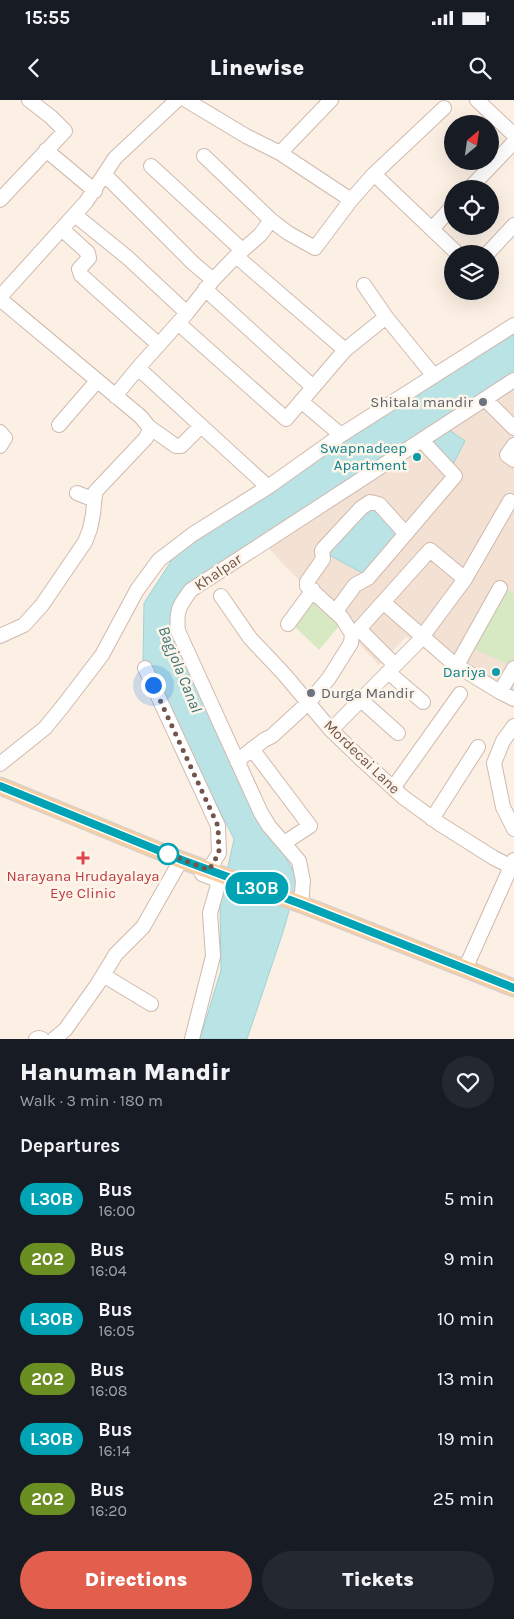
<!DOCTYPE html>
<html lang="en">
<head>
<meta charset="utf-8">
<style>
  body { margin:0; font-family:Karla,sans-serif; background:#242831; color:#f1f3f6; height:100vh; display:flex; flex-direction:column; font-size:19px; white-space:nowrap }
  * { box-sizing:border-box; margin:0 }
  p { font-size:16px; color:#9ea1a6 }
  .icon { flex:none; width:28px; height:28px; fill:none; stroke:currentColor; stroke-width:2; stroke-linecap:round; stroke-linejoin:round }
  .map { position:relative; height:939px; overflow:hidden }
  .details { display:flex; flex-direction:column; background:#171b24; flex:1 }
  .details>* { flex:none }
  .badge { padding:0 10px; border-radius:16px; font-size:18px; line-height:32px }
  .needle { width:32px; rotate:29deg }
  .controls { position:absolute; left:444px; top:15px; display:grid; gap:10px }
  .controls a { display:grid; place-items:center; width:55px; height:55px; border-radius:50%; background:#171b24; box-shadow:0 5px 20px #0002; font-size:25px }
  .you { position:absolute; width:25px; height:25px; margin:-12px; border:4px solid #fff; border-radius:50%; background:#1a73e8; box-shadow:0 0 0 8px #1a73e833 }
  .map>.badge { position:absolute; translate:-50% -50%; box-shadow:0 0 0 2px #fff }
  h2 { padding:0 20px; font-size:19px; line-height:45px }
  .round { display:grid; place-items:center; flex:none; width:52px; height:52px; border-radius:26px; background:#242831 }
  .overview { display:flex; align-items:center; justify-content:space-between; height:85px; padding:0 20px }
  h1 { font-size:24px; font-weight:800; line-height:38px }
  .primary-button { display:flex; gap:10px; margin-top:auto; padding:10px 20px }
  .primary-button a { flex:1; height:58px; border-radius:30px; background:#e25f4d; color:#fff; font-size:20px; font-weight:800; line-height:58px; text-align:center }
  .primary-button a+a { background:#242831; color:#f1f3f6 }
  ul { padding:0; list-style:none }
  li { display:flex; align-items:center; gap:15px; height:60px; padding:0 20px }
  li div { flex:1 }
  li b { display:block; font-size:19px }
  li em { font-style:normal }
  li .badge { min-width:55px; font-weight:700; text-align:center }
  .status { display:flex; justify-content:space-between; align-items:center; height:35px; padding:0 25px; background:#171b24; direction:ltr }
  .status svg { height:14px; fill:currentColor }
  header { display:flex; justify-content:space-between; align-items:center; height:65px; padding:0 20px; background:#171b24; font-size:22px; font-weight:800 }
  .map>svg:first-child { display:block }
  .residential { fill:#f3e1d3 }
  .green { fill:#d6e9c3 }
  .water { fill:#b9e3e4; stroke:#a0d3d6 }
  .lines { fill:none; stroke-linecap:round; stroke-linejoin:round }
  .minor-casing { stroke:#cfb9ae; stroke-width:16 }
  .major-casing { stroke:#d8cfcd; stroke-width:19 }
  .minor { stroke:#fff; stroke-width:14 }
  .major { stroke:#f8ce9f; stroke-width:16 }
  .line-casing { stroke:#fff; stroke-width:11 }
  .line { stroke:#00a3b4; stroke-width:8 }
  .walk { stroke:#73554b; stroke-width:5; stroke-dasharray:0 9 }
  .worship-dot { fill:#6b7280; stroke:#fef5ea; stroke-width:2 }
  .culture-dot { fill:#0f9aa8; stroke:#fef5ea; stroke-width:2 }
  .stop-dot { fill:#fff; stroke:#00a3b4; stroke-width:2.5 }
  .health-dot { fill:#e0444e; stroke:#fef5ea; stroke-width:2 }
  .labels { text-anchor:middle; stroke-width:5; stroke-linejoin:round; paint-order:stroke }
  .worship-label { font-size:15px; fill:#5b616d; stroke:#fef5ea; text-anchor:end }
  .culture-label { font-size:15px; fill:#0d838f; stroke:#fef5ea; text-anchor:end }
  .street-label { font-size:15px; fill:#73554b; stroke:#fef5ea }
  .health-label { font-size:15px; fill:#be3a42; stroke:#fef5ea }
  .water-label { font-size:16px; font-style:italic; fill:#3f7578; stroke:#fef5ea }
</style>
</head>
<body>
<div class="status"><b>15:55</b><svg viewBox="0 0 49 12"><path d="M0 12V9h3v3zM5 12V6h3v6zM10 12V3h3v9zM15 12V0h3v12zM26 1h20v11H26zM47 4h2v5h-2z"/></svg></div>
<header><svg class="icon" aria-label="back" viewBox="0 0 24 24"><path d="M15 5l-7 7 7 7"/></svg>Linewise<svg class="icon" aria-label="search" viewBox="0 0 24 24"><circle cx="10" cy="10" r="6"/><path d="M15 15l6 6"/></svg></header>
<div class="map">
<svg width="514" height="939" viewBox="0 0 514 939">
  <rect width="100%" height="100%" fill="#fcf0e4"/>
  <path class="residential" d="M 514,272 L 514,588 L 513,590 L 406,537 L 379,565 L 257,436 Z"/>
  <path class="green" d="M 504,487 L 514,494 L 514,561 L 512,566 L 469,547 Z
    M 313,497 L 340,525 L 319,550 L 291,523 Z"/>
  <path class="water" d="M 514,232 L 514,281 L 189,486 L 174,513 L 262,716 L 298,779 L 283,832 L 247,939 L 200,939 L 221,870 L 220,803 L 234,739 L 143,560 L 144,503 L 179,449 Z
    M 448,329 L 465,341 L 451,368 L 430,343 Z
    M 369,403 L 399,432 L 366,475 L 324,452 Z"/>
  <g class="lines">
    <defs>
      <path id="minor" d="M 186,0 L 246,36 L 280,53 L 351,100
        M 477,0 L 514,35
        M 46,50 L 95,91
        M 280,53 L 331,0
        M 204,56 L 271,120 L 288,133 L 315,148 L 351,100 L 374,74 L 444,8
        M 151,66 L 242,150
        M 374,74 L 458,154
        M 105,75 L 193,163 L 213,180
        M 469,89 L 514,42
        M 0,100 L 65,31 L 51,17 L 29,0
        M 75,115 L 128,158 L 187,213
        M 432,129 L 452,107
        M 63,130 L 88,153 L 89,158 L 79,169 L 81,175 L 159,245
        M 487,154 L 514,125
        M 236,156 L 345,250
        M 364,185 L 386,217 L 434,276
        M 205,189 L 313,287
        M 0,197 L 86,102 L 115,58 L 177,0
        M 0,199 L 141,317 L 149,327 L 149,332 L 146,338 L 95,392 L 93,414 L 90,429 L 85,442 L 42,505 L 24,525 L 0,536
        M 178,223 L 286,319 L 345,250 L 386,217
        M 138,268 L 268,387
        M 115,296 L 138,268 L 187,213 L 213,180 L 236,156 L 260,135 L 271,120
        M 485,299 L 514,328
        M 301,301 L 341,335
        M 59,325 L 97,281
        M 149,327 L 176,346 L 181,346 L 201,326
        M 0,332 L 5,338 L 0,346
        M 514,345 L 507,355 L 514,360
        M 77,393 L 87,397 L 95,397
        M 465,479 L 510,401
        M 221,496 L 250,538 L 284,574 L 331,630 L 359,657 L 403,697 L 440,724 L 494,758 L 510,766
        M 383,502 L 454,564 L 500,592 L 514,568
        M 336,511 L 355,485 L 368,478 L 455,376 L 427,346
        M 288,524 L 313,490
        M 457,565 L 500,488
        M 145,568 L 218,726 L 219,753 L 209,770
        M 388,572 L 423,602
        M 500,592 L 514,599
        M 361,600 L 398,633
        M 514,626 L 503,641 L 494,663 L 503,707 L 514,729
        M 331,630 L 419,541 L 465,479 L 430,450 L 359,529 L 395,565
        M 252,649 L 310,726 L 284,743
        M 237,661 L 264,640 L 272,636 L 309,602 L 329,578 L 351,543 L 352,534 L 342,518 L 307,486 L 307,482 L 323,459 L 322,451 L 324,448 L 361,408 L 370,402 L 379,404 L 406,434
        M 0,664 L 45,628 L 63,606 L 102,555 L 137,490 L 159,460 L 193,434 L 268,387 L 341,335 L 514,225
        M 393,688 L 460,594
        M 432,719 L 478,647
        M 301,804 L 303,781 L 299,761 L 269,726 L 261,713 L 178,531 C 176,510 179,506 191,490 L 514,280
        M 465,869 L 514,760
        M 103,875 L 151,904
        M 36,939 L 39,938 L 42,939
        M 54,939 L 65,930 L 97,885 L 116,854 L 143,827 L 181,760
        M 192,939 L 213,856 L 210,813 L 218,785 L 215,779 L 202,774"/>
      <path id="major" d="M 0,686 L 181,760 L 301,804 L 514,888"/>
    </defs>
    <use href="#minor" class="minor-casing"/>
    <use href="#major" class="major-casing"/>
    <use href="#minor" class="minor"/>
    <use href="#major" class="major"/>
  </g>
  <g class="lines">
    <defs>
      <path id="line" d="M 0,686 L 182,760 L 301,804 L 514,888"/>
    </defs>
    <use href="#line" class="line-casing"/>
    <use href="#line" class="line"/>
    <path class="walk" d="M 153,585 L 218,726 L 219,753 L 209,770 L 168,754"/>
  </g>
  <g class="worship-dot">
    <circle cx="483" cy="302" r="5"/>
    <circle cx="311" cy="593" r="5"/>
  </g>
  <g class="culture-dot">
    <circle cx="417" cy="357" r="5"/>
    <circle cx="496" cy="572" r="5"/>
  </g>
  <circle class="stop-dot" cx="168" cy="754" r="10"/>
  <path class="health-dot" d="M80.5 750.5h5v5h5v5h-5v5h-5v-5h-5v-5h5z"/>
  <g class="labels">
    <g class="worship-label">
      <text x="473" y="307">Shitala mandir</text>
      <text x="321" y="598" text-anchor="start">Durga Mandir</text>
    </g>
    <g class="culture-label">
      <text x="407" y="353">Swapnadeep<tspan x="407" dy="17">Apartment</tspan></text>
      <text x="486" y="577">Dariya</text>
    </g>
    <g class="street-label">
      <text transform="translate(218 472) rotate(-34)" y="5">Khalpar</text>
      <text transform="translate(362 657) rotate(44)" y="5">Mordecai Lane</text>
    </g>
    <g class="health-label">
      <text x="83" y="781">Narayana Hrudayalaya<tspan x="83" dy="17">Eye Clinic</tspan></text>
    </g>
    <g class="water-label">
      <text transform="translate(181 569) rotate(68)" y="6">Bagjola Canal</text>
    </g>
  </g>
</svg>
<div class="controls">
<a><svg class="needle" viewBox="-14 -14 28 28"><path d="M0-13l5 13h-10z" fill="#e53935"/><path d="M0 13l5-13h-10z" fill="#9ea1a6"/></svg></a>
<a><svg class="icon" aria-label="locate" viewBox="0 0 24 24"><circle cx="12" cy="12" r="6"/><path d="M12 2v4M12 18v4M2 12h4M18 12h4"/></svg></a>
<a><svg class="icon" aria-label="layers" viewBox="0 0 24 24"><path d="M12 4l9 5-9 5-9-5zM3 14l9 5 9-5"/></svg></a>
</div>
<div class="you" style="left:153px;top:585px"></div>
<b class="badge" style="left:257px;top:788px;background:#00a3b4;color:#fff">L30B</b>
</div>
<section class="details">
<div class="overview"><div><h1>Hanuman Mandir</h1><p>Walk · 3 min · 180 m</p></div><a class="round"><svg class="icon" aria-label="heart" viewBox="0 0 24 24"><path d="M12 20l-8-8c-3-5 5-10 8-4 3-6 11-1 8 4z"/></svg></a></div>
<h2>Departures</h2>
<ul>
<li><span class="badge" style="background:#00a3b4;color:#fff">L30B</span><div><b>Bus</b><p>16:00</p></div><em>5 min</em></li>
<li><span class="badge" style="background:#6b8e23;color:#fff">202</span><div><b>Bus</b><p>16:04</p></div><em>9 min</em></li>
<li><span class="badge" style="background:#00a3b4;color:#fff">L30B</span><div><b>Bus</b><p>16:05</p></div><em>10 min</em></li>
<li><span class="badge" style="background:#6b8e23;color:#fff">202</span><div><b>Bus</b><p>16:08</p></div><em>13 min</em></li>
<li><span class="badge" style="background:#00a3b4;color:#fff">L30B</span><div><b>Bus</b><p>16:14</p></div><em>19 min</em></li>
<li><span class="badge" style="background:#6b8e23;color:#fff">202</span><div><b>Bus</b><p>16:20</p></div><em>25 min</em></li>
</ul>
<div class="primary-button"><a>Directions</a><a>Tickets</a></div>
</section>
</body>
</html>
